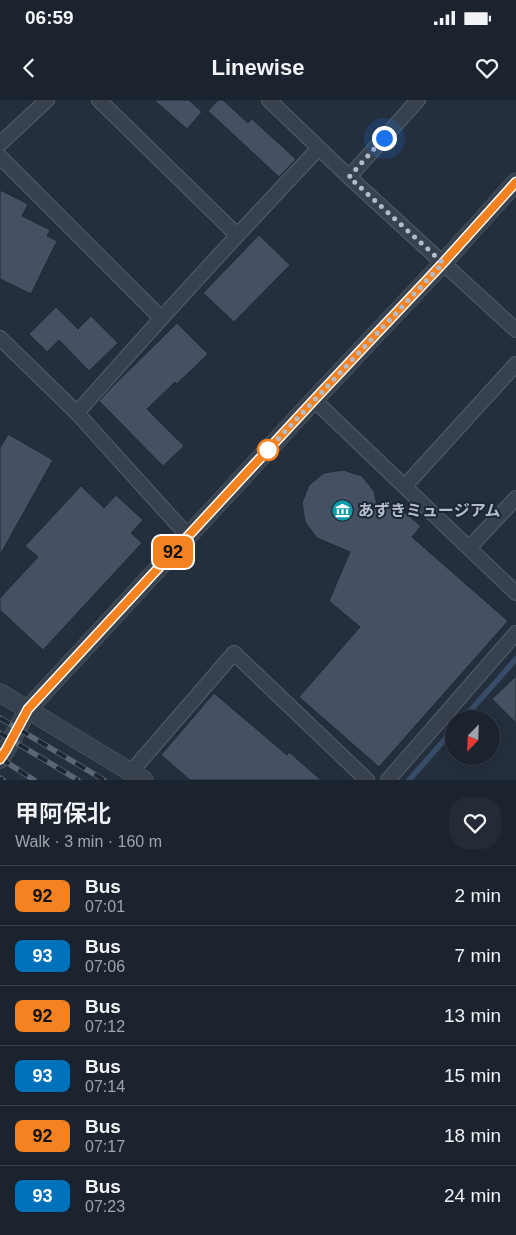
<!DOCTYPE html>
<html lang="en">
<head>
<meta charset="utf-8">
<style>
  body { margin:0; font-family:Arial,"Noto Sans JP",sans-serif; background:#242b36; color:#f1f3f6; height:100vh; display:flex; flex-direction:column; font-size:19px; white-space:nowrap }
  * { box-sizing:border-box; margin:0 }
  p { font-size:16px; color:#a0a4aa }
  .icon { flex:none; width:28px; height:28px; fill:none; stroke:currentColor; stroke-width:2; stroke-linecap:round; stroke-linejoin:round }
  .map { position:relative; height:680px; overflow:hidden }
  .panel { display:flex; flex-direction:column; background:#1b232e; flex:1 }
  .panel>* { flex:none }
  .badge { padding:0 10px; border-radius:8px; font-size:18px; line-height:32px }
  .needle { width:32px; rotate:203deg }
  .buttons { position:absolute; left:445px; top:610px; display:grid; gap:10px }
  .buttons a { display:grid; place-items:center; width:55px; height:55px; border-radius:50%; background:#1b232e; box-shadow:0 2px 12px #0003,0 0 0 1px #39404a; font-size:25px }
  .you { position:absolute; width:25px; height:25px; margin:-12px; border:4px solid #fff; border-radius:50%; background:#1a73e8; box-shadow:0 0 0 8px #1a73e833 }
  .map>.badge { position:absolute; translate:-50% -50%; box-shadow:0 0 0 2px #fff }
  .round { display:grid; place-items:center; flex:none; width:52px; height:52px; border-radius:20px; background:#242b36 }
  .overview { display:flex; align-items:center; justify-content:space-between; height:85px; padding:0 15px }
  h1 { font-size:24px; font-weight:600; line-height:38px }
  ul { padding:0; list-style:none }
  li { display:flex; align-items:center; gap:15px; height:60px; padding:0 15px; border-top:1px solid #39404a }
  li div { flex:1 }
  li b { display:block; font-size:19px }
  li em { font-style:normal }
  li .badge { min-width:55px; font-weight:700; text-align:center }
  .status { display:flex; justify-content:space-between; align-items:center; height:35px; padding:0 25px; background:#1b232e; direction:ltr }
  .status svg { height:14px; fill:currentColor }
  header { display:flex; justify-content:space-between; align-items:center; height:65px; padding:0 15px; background:#1b232e; font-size:22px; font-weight:600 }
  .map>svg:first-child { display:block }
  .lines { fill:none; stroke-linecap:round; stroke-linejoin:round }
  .stream { stroke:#394c67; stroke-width:5.5 }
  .building { fill:#455162; stroke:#1f2835 }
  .minor-casing { stroke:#565f6c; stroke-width:16 }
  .tertiary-casing { stroke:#565f6c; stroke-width:19 }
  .minor { stroke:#38414e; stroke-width:14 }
  .tertiary { stroke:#38414e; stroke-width:18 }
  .rail-casing { stroke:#5a6575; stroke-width:5.5 }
  .rail { stroke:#1d2633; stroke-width:4; stroke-dasharray:11; stroke-linecap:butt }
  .line-casing { stroke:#fff; stroke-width:11 }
  .line { stroke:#f58220; stroke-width:8 }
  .walk { stroke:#b4bcc9; stroke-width:5; stroke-dasharray:0 9 }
  .stop-dot { fill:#fff; stroke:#f58220; stroke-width:2.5 }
  .labels { text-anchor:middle; stroke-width:4; stroke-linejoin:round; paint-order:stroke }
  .poi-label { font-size:16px; font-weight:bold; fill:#b4bcc9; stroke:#1d2633; text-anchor:start }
</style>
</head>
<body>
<div class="status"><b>06:59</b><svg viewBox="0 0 49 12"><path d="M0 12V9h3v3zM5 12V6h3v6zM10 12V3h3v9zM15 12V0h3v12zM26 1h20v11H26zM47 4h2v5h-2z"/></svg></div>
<header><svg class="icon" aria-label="back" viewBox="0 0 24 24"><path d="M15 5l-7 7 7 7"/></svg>Linewise<svg class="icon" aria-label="heart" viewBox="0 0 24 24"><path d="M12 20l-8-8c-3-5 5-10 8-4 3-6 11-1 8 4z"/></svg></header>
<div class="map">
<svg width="516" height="680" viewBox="0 0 516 680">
  <rect width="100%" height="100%" fill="#242f3e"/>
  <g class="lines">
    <path class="stream" d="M 463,619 L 516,559
      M 409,680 L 454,629"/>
  </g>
  <path class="building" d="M 154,0 L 189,0 L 202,12 L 187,29 Z
    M 218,0 L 223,0 L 248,23 L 252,19 L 296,59 L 279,77 L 208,11 Z
    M 0,90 L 28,104 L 22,116 L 50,130 L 47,136 L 57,141 L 31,194 L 0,179 Z
    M 259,135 L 290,165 L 234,222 L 203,193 Z
    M 56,207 L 78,229 L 91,216 L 118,243 L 89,271 L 59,240 L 47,252 L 29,234 Z
    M 177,223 L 208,254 L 177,284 L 175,282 L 147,309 L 184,346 L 163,366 L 99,301 L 111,288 Z
    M 8,334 L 53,360 L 0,455 L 0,348 Z
    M 343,370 L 362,376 L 374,391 L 378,410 L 390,400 L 421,426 L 412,437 L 508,521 L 379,667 L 299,597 L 360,527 L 329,501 L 350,452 L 317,438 L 305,422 L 302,403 L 309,385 L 324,373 Z
    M 81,386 L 104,408 L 116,395 L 143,420 L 131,433 L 142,443 L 43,550 L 0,510 L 0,498 L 38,457 L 25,446 Z
    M 516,576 L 516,623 L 492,599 Z
    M 214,593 L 287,655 L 289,652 L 321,680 L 190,680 L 161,655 Z"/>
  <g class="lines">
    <defs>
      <path id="minor" d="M 99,0 L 237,135
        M 269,0 L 349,77 L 516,230
        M 0,44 L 47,0
        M 0,57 L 161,218
        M 349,77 L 418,0
        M 0,238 L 77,313 L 188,436
        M 314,300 L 516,493
        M 77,313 C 156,223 237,135 319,48
        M 405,386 L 516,264
        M 469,448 L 516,398
        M 131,672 L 234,553 L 367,680
        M 388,680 L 516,533"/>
      <path id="tertiary" d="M 0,593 L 144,680
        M 0,659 L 6,650 L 28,609 L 314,300 L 443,163 L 516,82"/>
    </defs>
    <use href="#minor" class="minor-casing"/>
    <use href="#tertiary" class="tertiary-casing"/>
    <use href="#minor" class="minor"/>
    <use href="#tertiary" class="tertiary"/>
    <defs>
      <path id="rail" d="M 0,618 L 104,680
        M 0,633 L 78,680
        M 0,658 L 34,680
        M 0,678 L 3,680"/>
    </defs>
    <use href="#rail" class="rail-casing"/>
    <use href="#rail" class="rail"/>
  </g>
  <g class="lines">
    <defs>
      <path id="line" d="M 0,659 L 6,650 L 28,609 L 314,300 L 443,163 L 516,82"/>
    </defs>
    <use href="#line" class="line-casing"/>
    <use href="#line" class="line"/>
    <path class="walk" d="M 268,350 L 264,354 L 443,163 L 349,77 L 384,38"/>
  </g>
  <defs>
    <symbol id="museum-disc" viewBox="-11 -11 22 22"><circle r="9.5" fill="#0f9aa8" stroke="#1d2633"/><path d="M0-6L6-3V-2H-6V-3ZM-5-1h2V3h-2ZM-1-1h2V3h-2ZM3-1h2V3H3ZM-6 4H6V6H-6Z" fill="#fff"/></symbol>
  </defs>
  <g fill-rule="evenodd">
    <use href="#museum-disc" x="330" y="398" width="25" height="25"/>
  </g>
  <circle class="stop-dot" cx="268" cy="350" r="10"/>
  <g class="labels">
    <g class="poi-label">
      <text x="358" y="416">あずきミュージアム</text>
    </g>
  </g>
</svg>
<div class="buttons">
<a><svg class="needle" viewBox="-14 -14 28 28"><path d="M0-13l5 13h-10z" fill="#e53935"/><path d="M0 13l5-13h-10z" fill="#a0a4aa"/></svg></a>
</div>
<div class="you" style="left:384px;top:38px"></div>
<b class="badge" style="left:173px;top:452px;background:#f58220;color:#111">92</b>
</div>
<section class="panel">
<div class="overview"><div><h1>甲阿保北</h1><p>Walk · 3 min · 160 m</p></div><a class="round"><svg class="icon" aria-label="heart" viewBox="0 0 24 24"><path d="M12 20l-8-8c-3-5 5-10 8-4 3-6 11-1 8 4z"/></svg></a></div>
<ul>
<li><span class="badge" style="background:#f58220;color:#111">92</span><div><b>Bus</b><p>07:01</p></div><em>2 min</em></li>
<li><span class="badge" style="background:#0072bc;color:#fff">93</span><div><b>Bus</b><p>07:06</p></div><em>7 min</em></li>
<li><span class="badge" style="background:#f58220;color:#111">92</span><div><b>Bus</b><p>07:12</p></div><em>13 min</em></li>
<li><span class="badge" style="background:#0072bc;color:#fff">93</span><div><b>Bus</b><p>07:14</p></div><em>15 min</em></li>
<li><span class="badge" style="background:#f58220;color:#111">92</span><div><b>Bus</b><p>07:17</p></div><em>18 min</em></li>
<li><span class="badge" style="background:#0072bc;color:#fff">93</span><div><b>Bus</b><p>07:23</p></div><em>24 min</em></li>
</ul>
</section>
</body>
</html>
